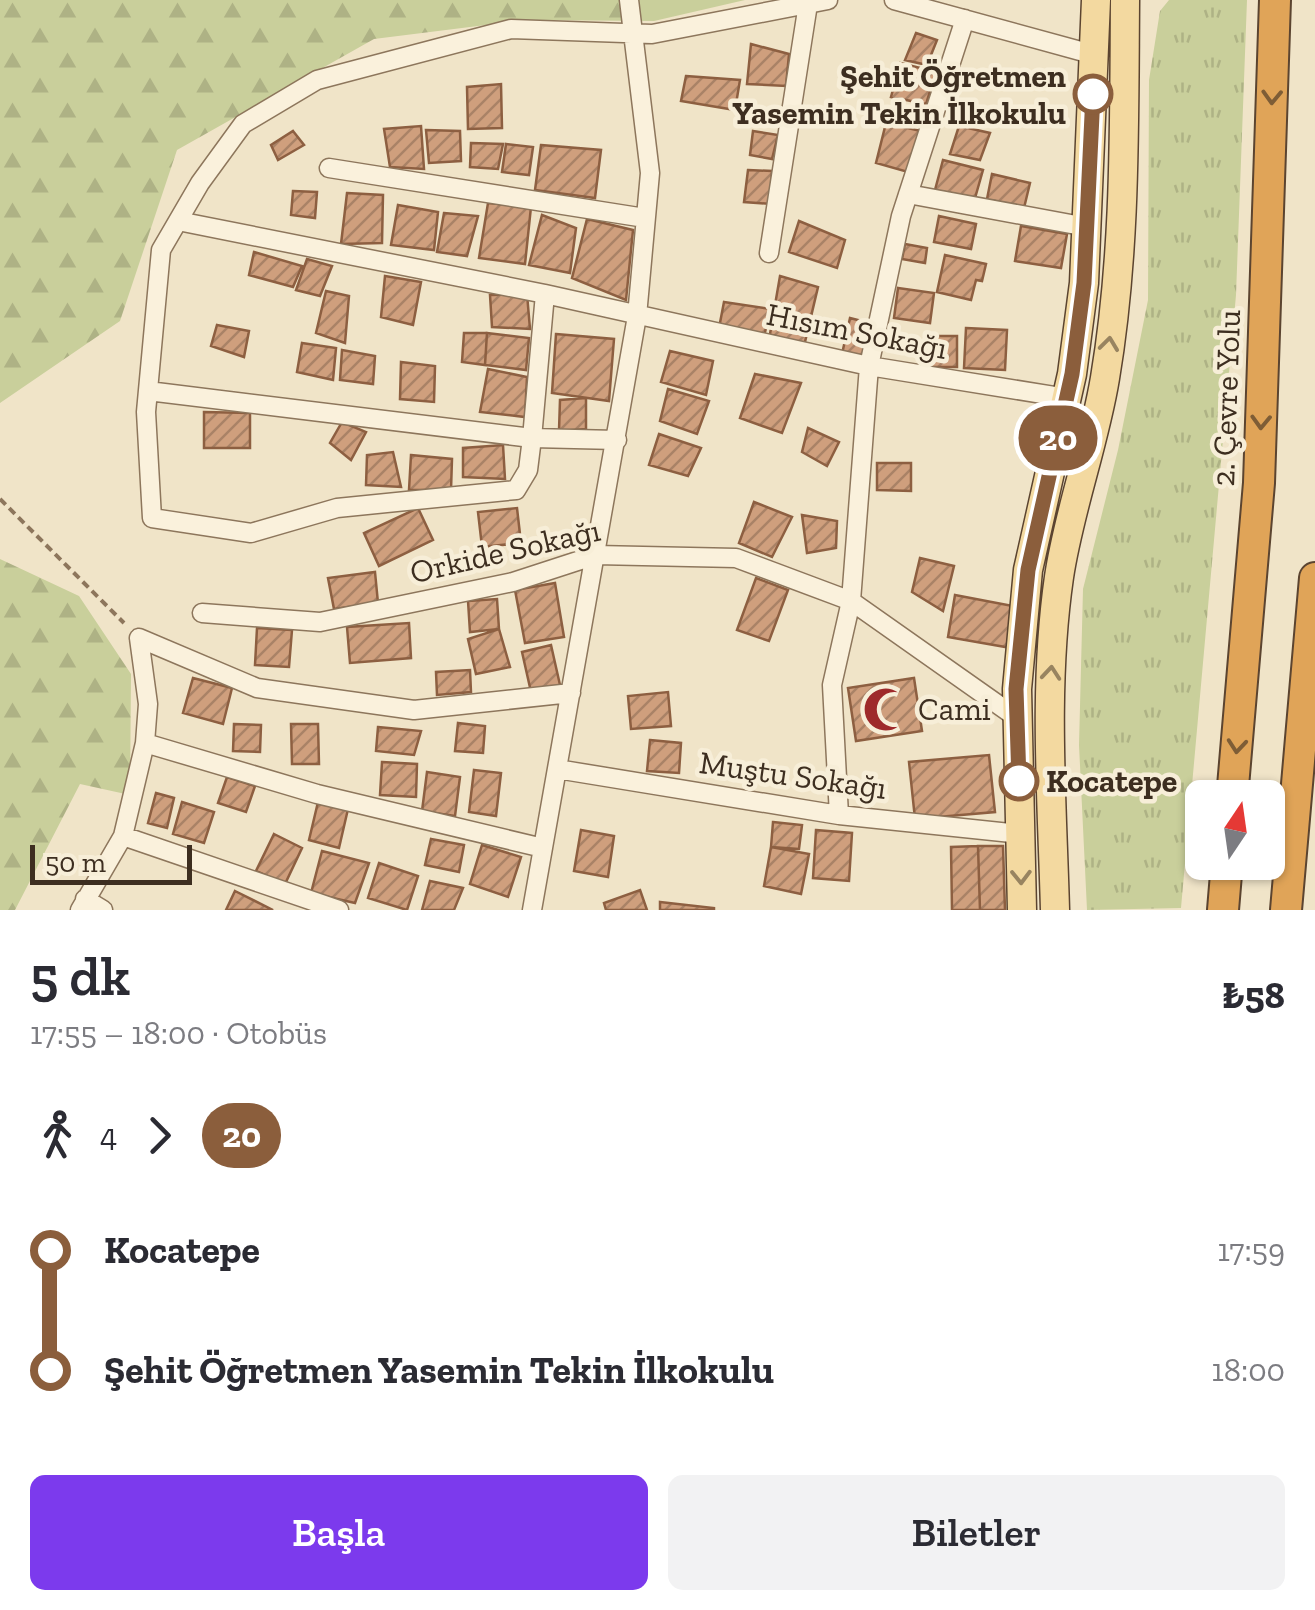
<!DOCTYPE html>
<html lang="tr">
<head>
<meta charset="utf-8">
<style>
  body { margin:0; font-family:"Zilla Slab",serif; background:#f2f2f3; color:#2b2b33; height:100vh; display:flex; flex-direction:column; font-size:38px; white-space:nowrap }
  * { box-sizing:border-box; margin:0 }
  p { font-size:32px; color:#7c7c81 }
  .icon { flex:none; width:55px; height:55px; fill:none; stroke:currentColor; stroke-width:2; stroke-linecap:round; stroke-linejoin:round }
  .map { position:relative; height:910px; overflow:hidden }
  .details { display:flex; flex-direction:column; background:#fff; flex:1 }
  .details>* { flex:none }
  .badge { padding:0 20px; border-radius:32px; font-size:35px; line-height:65px }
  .needle { width:65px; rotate:13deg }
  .buttons { position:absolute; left:1185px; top:780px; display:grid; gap:20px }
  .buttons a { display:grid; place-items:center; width:100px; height:100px; border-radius:15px; background:#fff; box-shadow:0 2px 8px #0004; font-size:50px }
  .scale { position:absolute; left:30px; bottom:25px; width:162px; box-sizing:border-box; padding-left:10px; border:5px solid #3d2e20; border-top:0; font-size:28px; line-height:35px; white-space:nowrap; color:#3d2e20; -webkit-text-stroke:8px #f7eed8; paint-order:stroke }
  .map>.badge { position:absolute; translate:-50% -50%; box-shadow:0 0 0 5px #fff }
  .legs { display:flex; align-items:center; gap:15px; height:110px; padding:0 30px; font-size:32px }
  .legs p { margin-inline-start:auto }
  .overview { display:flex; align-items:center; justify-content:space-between; height:170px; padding:0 30px }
  h1 { font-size:55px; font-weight:600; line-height:75px }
  .cta { display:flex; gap:20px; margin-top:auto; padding:20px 30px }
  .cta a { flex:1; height:115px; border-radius:15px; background:#7c3aed; color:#fff; font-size:40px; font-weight:600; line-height:115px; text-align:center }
  .cta a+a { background:#f2f2f3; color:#2b2b33 }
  ul { padding:0 30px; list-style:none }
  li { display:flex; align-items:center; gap:35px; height:120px; font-size:38px }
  li i { display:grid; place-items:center; width:15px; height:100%; margin:0 12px; background:currentColor }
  li i::after { content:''; width:25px; height:25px; margin:-12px; border:8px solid; border-radius:50%; background:#fff }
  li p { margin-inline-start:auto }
  li:first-child i { background:linear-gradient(#0000 50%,currentColor 0) }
  li:last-child i { background:linear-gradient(currentColor 50%,#0000 0) }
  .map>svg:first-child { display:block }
  .grass { fill:url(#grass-tufts) }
  .forest { fill:url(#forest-firs) }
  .park { fill:#c9cf9b }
  .building { fill:url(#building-hatch); stroke:#8d5f41; stroke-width:2.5 }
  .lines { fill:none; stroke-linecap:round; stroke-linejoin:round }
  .street-casing { stroke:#8d765c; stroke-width:21 }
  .primary-casing { stroke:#5b4430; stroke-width:31 }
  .highway-casing { stroke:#5b4430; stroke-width:34 }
  .path { stroke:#8d765c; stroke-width:4; stroke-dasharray:8 5; stroke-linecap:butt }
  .street { stroke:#faf1dc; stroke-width:18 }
  .primary { stroke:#f3d9a0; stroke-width:28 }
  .highway { stroke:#e0a458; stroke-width:30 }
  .oneway { stroke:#7e5d36 }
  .oneway2 { stroke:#988460 }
  .line-1-casing { stroke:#fff; stroke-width:22 }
  .line-1 { stroke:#8b5e3c; stroke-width:15 }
  .stop-1-dot { fill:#fff; stroke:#8b5e3c; stroke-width:5 }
  .labels { text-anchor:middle; stroke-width:9; stroke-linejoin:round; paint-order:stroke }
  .stop-label { font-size:32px; font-weight:bold; fill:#3d2e20; stroke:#f7eed8; text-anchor:end }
  .street-label { font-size:32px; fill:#3d2e20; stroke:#f7eed8 }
  .poi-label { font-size:32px; fill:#3d2e20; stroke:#f7eed8; text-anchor:start }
</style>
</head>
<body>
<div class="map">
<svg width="1315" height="910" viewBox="0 0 1315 910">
  <defs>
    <pattern id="grass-tufts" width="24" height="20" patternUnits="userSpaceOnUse" patternTransform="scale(2.5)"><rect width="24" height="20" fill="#c9cf9b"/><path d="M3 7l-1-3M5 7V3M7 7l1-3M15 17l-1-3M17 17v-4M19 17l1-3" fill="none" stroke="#aeb285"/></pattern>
    <pattern id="forest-firs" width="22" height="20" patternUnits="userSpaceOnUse" patternTransform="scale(2.5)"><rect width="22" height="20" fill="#c9cf9b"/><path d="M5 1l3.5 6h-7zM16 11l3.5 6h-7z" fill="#aeb285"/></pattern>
    <pattern id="building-hatch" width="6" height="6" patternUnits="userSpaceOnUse" patternTransform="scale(2.5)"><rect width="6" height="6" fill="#cf9f7d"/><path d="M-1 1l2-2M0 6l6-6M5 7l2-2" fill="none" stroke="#a98266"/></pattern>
  </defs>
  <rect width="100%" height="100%" fill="#f0e4c8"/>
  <path class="grass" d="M 1169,0 L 1247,0 L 1236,295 L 1181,908 L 1087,910 L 1079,745 L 1083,589 L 1118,450 L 1148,300 L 1149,80 L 1160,11 Z"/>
  <path class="forest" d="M 0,0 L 654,0 L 654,21 L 526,20 L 374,39 L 177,150 L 120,321 L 0,403 Z
    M 0,559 L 79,596 L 131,674 L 130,795 L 80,784 L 15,910 L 0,910 Z"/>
  <path class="park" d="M 654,0 L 745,0 L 654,21 Z"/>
  <path class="building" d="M 916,33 L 937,40 L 927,65 L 905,60 Z
    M 751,44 L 789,54 L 786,86 L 747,84 Z
    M 900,63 L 936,72 L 926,104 L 891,97 Z
    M 686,76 L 740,80 L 735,110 L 681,101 Z
    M 501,84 L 502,128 L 468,129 L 467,87 Z
    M 886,123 L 925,132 L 915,174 L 876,163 Z
    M 421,126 L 424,169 L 390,167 L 384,129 Z
    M 959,126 L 990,133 L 980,160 L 950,154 Z
    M 426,130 L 460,131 L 461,161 L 429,163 Z
    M 293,131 L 304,145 L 278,160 L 271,145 Z
    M 753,131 L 778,135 L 772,159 L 750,155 Z
    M 471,143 L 503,144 L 498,169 L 470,167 Z
    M 506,144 L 533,147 L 529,175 L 502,172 Z
    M 541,145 L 601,150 L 595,198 L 535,190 Z
    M 943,160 L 983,170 L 975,198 L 935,190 Z
    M 748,170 L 772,171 L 771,204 L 744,202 Z
    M 992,174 L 1030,183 L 1024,208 L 987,199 Z
    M 293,191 L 317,192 L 315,218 L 291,215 Z
    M 347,193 L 383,195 L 382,243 L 341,244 Z
    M 488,203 L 531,207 L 525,264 L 479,258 Z
    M 398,205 L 438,212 L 434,250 L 391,245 Z
    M 444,213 L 478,216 L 467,256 L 437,252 Z
    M 542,215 L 576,228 L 570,273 L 529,265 Z
    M 939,216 L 976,224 L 971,249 L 934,242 Z
    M 587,219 L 633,230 L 626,300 L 572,278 Z
    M 799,221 L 845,240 L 837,268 L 789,252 Z
    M 1021,226 L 1067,234 L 1061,268 L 1015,261 Z
    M 905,244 L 927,248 L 925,263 L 902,259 Z
    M 254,252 L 302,266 L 293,287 L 249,275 Z
    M 945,255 L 986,264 L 982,281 L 976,280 L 971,300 L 937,292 Z
    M 307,259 L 332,266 L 320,296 L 296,290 Z
    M 385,276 L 421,282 L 413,325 L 381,317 Z
    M 780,276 L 818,287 L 804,346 L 770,334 Z
    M 898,288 L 934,293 L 930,323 L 894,318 Z
    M 326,291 L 349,296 L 345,343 L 316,333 Z
    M 527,294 L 530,329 L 492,327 L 490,295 Z
    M 724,302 L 771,309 L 764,336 L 719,328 Z
    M 850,318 L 873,324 L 863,359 L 842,354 Z
    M 217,325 L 249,331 L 244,357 L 211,346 Z
    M 966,328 L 1007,330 L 1005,370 L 964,368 Z
    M 464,333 L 487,333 L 485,365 L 462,362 Z
    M 487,333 L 529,338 L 526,370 L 485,365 Z
    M 556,334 L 614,339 L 609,401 L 552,393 Z
    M 925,336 L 957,336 L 957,367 L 925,367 Z
    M 302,343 L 336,348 L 333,380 L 297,372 Z
    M 342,350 L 375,356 L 373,384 L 340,380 Z
    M 670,351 L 713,361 L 706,395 L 661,382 Z
    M 401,362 L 435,366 L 434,402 L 400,399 Z
    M 488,369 L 527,377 L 525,417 L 480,412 Z
    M 755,374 L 801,383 L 782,433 L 740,418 Z
    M 668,389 L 709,401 L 697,434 L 660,421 Z
    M 586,398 L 586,429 L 559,431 L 560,400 Z
    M 204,412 L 250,413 L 250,448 L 204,448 Z
    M 342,422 L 366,432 L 351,460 L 330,443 Z
    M 808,428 L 839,442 L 827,466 L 802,452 Z
    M 659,434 L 701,448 L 688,476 L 649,465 Z
    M 503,445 L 505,479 L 463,477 L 463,448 Z
    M 393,452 L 401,487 L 366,485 L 367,455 Z
    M 411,455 L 452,459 L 451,490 L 409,490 Z
    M 877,463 L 911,463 L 911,491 L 877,490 Z
    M 754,502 L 792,517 L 772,557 L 739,543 Z
    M 418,508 L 433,540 L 379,566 L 364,533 Z
    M 517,508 L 521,543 L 482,547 L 478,512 Z
    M 802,515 L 837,521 L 836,548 L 807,553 Z
    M 920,558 L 954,566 L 943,611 L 912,592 Z
    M 375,572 L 378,603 L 334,609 L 328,578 Z
    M 756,578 L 788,590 L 769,641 L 737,630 Z
    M 555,583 L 564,637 L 525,643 L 515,590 Z
    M 955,595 L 1018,607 L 1011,648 L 948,637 Z
    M 497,599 L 499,629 L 470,632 L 468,601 Z
    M 409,623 L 411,658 L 350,663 L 347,627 Z
    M 257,628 L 292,630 L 289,667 L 255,665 Z
    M 499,629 L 510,667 L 476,674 L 468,639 Z
    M 551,645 L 560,685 L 531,692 L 522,652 Z
    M 470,670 L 471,692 L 437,695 L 436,672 Z
    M 193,678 L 232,688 L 223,724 L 183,713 Z
    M 914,678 L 922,731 L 856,741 L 848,688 Z
    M 668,692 L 671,726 L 631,729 L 628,696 Z
    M 458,723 L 485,726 L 483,753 L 455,751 Z
    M 234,724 L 261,725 L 260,752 L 233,751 Z
    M 291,724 L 318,724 L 319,764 L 292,764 Z
    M 378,727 L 421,731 L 414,755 L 376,751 Z
    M 650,740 L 681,743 L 679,773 L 647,771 Z
    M 989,755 L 995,812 L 915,819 L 909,762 Z
    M 382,762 L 417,764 L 416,797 L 380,795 Z
    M 474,770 L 501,773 L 496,816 L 469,812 Z
    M 427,772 L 460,777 L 455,816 L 422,811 Z
    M 227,777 L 255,786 L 246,812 L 218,803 Z
    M 156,793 L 174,798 L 167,828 L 148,823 Z
    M 182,802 L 214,812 L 204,843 L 173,834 Z
    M 318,802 L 348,809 L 339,848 L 309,840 Z
    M 773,822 L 802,825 L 799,849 L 771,847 Z
    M 581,830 L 614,836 L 608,877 L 574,871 Z
    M 816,830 L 852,833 L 849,881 L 813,878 Z
    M 274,834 L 302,848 L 285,884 L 256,871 Z
    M 431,839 L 464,845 L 459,872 L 425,865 Z
    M 482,845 L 521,857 L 508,897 L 470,884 Z
    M 978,846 L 980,910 L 952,910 L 951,847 Z
    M 978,846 L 1003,846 L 1005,910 L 980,910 Z
    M 771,847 L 809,854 L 801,894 L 764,886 Z
    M 322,851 L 369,863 L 355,903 L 311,893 Z
    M 379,863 L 418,876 L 407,910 L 368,898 Z
    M 430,881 L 463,888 L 454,910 L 422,910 Z
    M 640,890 L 647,910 L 606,910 L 604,903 Z
    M 235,891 L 273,910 L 226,910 Z
    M 660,902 L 714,908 L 714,910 L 660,910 Z"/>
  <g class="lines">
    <defs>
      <path id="street" d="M 894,0 L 1095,55
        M 329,168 L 645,218
        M 908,194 L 1087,227
        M 178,221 L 545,294
        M 769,253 L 808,4
        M 148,391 L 532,438 L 545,294 L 869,366 L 1067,398
        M 617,440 L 532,438 L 528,470 L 516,490 L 337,508 L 251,533 L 152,518 L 146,412 L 161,250 L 200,183 L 243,124 L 317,80 L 511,29 L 652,34 L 828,0
        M 202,613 L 320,622 L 513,582 L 596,555 L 736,558 L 851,601 L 1017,718
        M 139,638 L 257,688 L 414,710 L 571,693
        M 145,743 L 317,794 L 543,848
        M 557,769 L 839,815 L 1020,834
        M 839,815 L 832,685 L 851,601 L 869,366 L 901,216 L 965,19
        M 123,836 L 339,910
        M 85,899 L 103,910
        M 80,910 L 123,836 L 145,743 L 148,704 L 139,638
        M 532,910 L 637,316 L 650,173 L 629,0"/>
      <path id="primary" d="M 1022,910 L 1017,689 L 1028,570 L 1072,374 L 1084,283 L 1096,0
        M 1055,910 C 1052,799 1043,687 1059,577 C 1069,510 1094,445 1105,378 C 1126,253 1124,126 1125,0"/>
      <path id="highway" d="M 1232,798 L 1259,483 L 1275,0
        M 1223,910 L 1227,862
        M 1286,910 L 1315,578"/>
    </defs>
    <use href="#street" class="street-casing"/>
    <use href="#primary" class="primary-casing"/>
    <use href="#highway" class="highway-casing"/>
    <path class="path" d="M 0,499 L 124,623"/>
    <use href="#street" class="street"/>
    <use href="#primary" class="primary"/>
    <use href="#highway" class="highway"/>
  </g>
  <defs><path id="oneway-chevron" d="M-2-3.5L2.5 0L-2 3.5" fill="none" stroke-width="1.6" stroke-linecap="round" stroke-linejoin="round" transform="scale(2.5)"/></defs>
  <g class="oneway">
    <use href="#oneway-chevron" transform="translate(1272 97) rotate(92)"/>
    <use href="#oneway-chevron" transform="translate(1261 422) rotate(92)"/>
    <use href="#oneway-chevron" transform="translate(1237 746) rotate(95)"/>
  </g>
  <g class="oneway2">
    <use href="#oneway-chevron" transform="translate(1109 344) rotate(-83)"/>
    <use href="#oneway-chevron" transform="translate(1051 673) rotate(-85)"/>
    <use href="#oneway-chevron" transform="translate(1021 877) rotate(89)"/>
  </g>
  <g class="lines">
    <defs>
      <path id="line-1" d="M 1019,781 L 1016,689 L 1028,570 L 1072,374 L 1084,283 L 1093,94"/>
    </defs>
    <use href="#line-1" class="line-1-casing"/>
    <use href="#line-1" class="line-1"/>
  </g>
  <defs>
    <symbol id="mosque-bare" viewBox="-9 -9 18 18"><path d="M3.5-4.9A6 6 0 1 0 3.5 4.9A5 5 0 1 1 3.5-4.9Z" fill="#9e2a2b" stroke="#f7eed8" stroke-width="2.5" paint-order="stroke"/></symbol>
  </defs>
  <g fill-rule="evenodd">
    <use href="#mosque-bare" x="854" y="678" width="63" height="63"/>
  </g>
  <g class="stop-1-dot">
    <circle cx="1093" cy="94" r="18"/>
    <circle cx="1019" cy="781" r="18"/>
  </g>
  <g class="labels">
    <g class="stop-label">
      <text x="1066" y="87">Şehit Öğretmen<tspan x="1066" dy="37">Yasemin Tekin İlkokulu</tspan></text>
      <text x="1046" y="792" text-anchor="start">Kocatepe</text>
    </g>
    <g class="street-label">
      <text transform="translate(857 331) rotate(11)" y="11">Hısım Sokağı</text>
      <text transform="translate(1226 398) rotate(-88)" y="11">2. Çevre Yolu</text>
      <text transform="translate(505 551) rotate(-13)" y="11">Orkide Sokağı</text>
      <text transform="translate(793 775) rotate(8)" y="11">Muştu Sokağı</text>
    </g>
    <g class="poi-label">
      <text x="918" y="720">Cami</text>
    </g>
  </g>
</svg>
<div class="buttons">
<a><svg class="needle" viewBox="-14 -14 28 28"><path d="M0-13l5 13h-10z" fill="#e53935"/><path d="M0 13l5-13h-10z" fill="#7c7c81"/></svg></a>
</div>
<div class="scale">50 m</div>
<b class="badge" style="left:1058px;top:438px;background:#8b5e3c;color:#fff">20</b>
</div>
<section class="details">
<div class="overview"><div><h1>5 dk</h1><p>17:55 – 18:00 · Otobüs</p></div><b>₺58</b></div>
<div class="legs"><svg class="icon" aria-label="walk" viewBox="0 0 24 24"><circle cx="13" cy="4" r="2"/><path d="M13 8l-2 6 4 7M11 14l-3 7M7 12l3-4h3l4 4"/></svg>4<svg class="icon" aria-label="forward" viewBox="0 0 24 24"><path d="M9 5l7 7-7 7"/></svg><b class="badge" style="background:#8b5e3c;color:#fff">20</b></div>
<ul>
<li><i style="color:#8b5e3c"></i><b>Kocatepe</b><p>17:59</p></li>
<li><i style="color:#8b5e3c"></i><b>Şehit Öğretmen Yasemin Tekin İlkokulu</b><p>18:00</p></li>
</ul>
<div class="cta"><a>Başla</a><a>Biletler</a></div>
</section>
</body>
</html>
